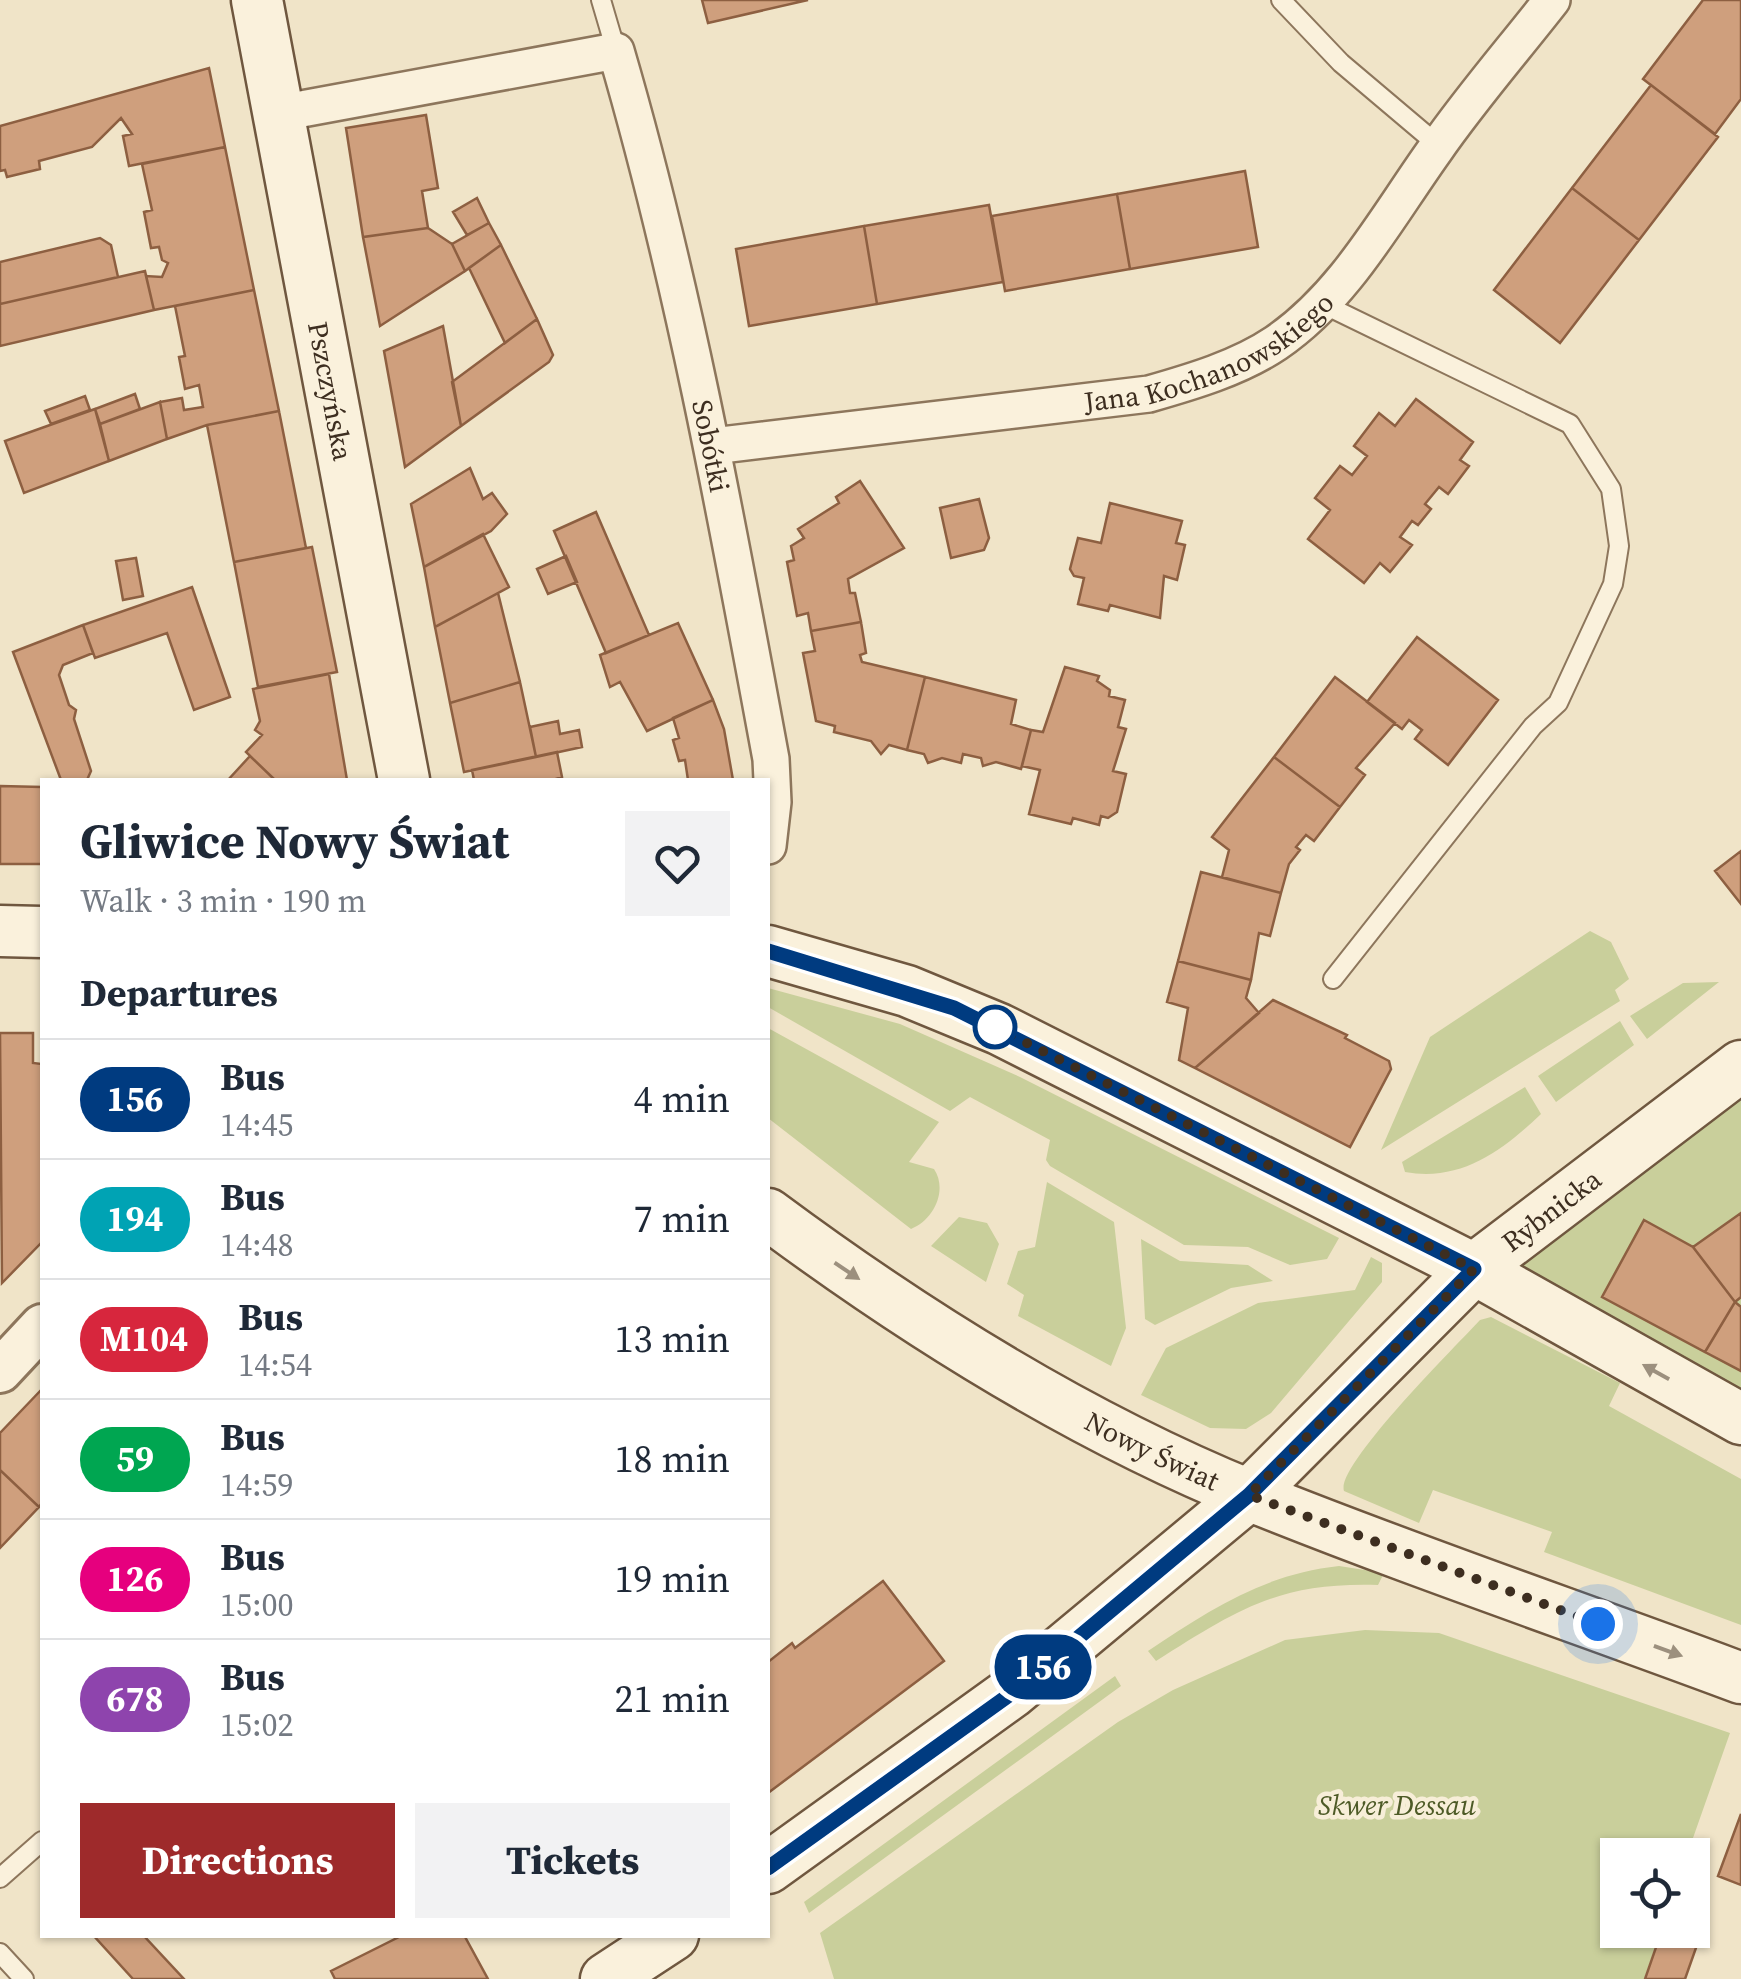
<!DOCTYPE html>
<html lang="en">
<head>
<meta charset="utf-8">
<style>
  body { margin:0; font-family:"Source Serif 4",serif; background:#f2f2f3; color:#1f2937; height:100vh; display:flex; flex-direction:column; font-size:38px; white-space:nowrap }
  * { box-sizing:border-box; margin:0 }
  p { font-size:32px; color:#747a83 }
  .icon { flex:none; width:55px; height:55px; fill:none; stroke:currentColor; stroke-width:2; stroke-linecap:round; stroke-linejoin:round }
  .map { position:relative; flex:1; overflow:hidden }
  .drawer { position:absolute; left:40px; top:778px; width:730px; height:1160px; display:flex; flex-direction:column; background:#fff; border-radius:0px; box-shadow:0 2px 8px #0004 }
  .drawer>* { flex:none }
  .badge { padding:0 20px; border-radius:32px; font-size:35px; line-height:65px }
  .tools { position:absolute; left:1600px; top:1838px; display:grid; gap:20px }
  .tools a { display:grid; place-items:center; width:110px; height:110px; border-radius:0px; background:#fff; box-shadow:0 2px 8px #0004; font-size:50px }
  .you { position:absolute; width:50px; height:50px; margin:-25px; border:8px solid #fff; border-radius:50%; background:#1a73e8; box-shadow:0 0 0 15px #1a73e833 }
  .map>.badge { position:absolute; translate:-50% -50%; box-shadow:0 0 0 5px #fff }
  h2 { padding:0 40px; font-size:38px; line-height:90px }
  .round { display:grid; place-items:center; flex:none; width:105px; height:105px; border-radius:0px; background:#f2f2f3 }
  .summary { display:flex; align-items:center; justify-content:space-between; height:170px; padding:0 40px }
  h1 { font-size:48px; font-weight:700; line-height:75px }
  .cta { display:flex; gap:20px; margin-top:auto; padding:20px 40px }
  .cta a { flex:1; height:115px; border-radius:0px; background:#9e2a2b; color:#fff; font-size:40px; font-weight:700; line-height:115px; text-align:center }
  .cta a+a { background:#f2f2f3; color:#1f2937 }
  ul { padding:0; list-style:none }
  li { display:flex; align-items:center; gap:30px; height:120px; padding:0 40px; border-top:2px solid #e0e1e3 }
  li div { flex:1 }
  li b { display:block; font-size:38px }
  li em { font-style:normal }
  li .badge { min-width:110px; font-weight:700; text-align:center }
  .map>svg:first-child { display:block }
  .green { fill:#c9cf9b }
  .building { fill:#cf9f7d; stroke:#8d5f41; stroke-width:2.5 }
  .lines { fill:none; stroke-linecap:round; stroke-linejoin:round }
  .service-casing { stroke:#8d765c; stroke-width:22 }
  .minor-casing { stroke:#8d765c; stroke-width:40 }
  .tertiary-casing { stroke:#8d765c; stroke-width:48 }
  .secondary-casing { stroke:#6f573f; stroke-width:55 }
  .service { stroke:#faf1dc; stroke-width:18 }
  .minor { stroke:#faf1dc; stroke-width:35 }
  .tertiary { stroke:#faf1dc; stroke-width:42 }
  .secondary { stroke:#faf1dc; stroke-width:50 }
  .oneway { fill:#9c907e }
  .line-casing { stroke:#fff; stroke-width:22 }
  .line { stroke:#003b80; stroke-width:15 }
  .walk { stroke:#3d2e20; stroke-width:10; stroke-dasharray:0 18 }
  .stop-dot { fill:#fff; stroke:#003b80; stroke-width:5 }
  .labels { text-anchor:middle; stroke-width:9; stroke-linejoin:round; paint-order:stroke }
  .street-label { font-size:28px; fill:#3d2e20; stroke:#f7eed8 }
  .park-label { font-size:28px; font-style:italic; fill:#4d5a26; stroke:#f7eed8 }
</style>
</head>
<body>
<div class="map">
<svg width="1741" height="1979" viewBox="0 0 1741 1979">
  <rect width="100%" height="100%" fill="#f0e4c8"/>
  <path class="green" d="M 1590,931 L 1611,942 L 1629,979 L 1615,990 L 1620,1001 L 1381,1150 L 1430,1037 Z
    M 1719,982 L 1647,1039 L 1630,1016 L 1683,983 Z
    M 768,988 L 900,1024 L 1020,1077 L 1339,1238 L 1327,1259 L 1290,1265 L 1248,1247 L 1184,1245 L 1050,1166 L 1046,1160 L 1050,1140 L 970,1097 L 950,1111 L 768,1007 Z
    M 1620,1021 L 1634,1045 L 1556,1102 L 1538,1076 Z
    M 768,1028 L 939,1122 L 909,1162 L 934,1169 C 948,1190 934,1220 911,1229 L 768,1118 Z
    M 1741,1067 L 1741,1419 L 1474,1269 Z
    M 1525,1087 L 1541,1114 C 1502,1151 1461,1182 1405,1172 L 1402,1162 Z
    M 1047,1182 L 1114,1222 L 1126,1328 L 1111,1366 L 1018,1316 L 1024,1295 L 1007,1284 L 1018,1251 L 1035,1247 Z
    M 959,1217 L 987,1223 L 999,1244 L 986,1282 L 931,1246 Z
    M 1141,1239 L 1180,1261 L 1248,1265 L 1273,1281 L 1231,1288 L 1155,1325 L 1145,1319 Z
    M 1371,1257 L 1382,1263 L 1382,1282 L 1271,1413 L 1246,1429 L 1210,1428 L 1141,1395 L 1166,1348 L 1258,1303 L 1355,1290 Z
    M 1491,1317 L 1620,1383 L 1609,1406 L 1741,1479 L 1741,1625 L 1544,1552 L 1552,1532 L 1433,1490 L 1419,1523 L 1344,1491 C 1335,1466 1457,1345 1480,1320 Z
    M 1339,1566 L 1384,1573 L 1378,1585 C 1278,1582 1237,1610 1156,1661 L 1148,1651 C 1209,1610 1264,1574 1339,1566 Z
    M 1365,1630 L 1439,1633 L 1730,1733 L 1687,1855 L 1618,1855 L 1618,1930 L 1661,1930 L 1644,1979 L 834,1979 L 820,1933 L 1118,1722 L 1173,1690 L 1285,1640 Z
    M 1115,1676 L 1121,1686 L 809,1913 L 804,1902 Z"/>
  <path class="building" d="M 702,0 L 808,0 L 708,23 Z
    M 1703,0 L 1741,0 L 1741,99 L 1715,134 L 1643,79 Z
    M 209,68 L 225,147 L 129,166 L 123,136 L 132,134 L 121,118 L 92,147 L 39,161 L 40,169 L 7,177 L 5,170 L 0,171 L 0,126 Z
    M 1651,85 L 1718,137 L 1639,240 L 1572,188 Z
    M 426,115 L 438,188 L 422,191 L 428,228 L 363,237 L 346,128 Z
    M 225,147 L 254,290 L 154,310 L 146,276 L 162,277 L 168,263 L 162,260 L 159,247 L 151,248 L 144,212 L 152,210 L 142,164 Z
    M 1245,171 L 1258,247 L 1130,269 L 1117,194 Z
    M 1572,188 L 1639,240 L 1560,343 L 1494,290 Z
    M 1117,194 L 1130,269 L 1005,291 L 992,216 Z
    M 477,198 L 489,223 L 467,235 L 453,212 Z
    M 989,205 L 1003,282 L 877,304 L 864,226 Z
    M 489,223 L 501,245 L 465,271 L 452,244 Z
    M 864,226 L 877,304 L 749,326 L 736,249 Z
    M 428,228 L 452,244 L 465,271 L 380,326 L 363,237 Z
    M 100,238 L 111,245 L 118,277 L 0,304 L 0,262 Z
    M 501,245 L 537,319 L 505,343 L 469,268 Z
    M 145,271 L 154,310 L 0,346 L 0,304 Z
    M 254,290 L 279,411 L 207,425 L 167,439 L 160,402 L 182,398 L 184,410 L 203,407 L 199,385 L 185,389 L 179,357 L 185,356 L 175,306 Z
    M 537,319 L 553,355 L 549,362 L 461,426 L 452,382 Z
    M 443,326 L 461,426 L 405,467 L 384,351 Z
    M 135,394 L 140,409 L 100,424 L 95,409 Z
    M 85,396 L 90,410 L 51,424 L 45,411 Z
    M 1416,399 L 1473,442 L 1460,460 L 1469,466 L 1448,494 L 1439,487 L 1425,504 L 1431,509 L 1418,525 L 1412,521 L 1400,537 L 1412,545 L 1390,572 L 1380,563 L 1364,583 L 1308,539 L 1330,510 L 1315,498 L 1340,466 L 1352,475 L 1367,456 L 1354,446 L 1379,413 L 1395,426 Z
    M 160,402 L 167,439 L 109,461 L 100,424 Z
    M 95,409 L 109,461 L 24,493 L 5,441 Z
    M 279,411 L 306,548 L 234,562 L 207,425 Z
    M 470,468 L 483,499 L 492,493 L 507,514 L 491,531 L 424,567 L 411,504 Z
    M 860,481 L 904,548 L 848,579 L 850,593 L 855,593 L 861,622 L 811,631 L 808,613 L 797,616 L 787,562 L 794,560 L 791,546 L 804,538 L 798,529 L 839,503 L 836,497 Z
    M 979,499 L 989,538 L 984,550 L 951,558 L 940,508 Z
    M 1110,503 L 1182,521 L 1176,543 L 1185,545 L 1177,580 L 1164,576 L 1160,618 L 1110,605 L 1108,611 L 1078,604 L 1084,578 L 1074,576 L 1070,569 L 1078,538 L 1101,543 Z
    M 596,512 L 649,635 L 606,653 L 554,531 Z
    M 483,534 L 509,587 L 435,627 L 424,567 Z
    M 312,547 L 337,672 L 258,687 L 234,562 Z
    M 566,556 L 577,582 L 548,594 L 537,569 Z
    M 136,558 L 143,596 L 123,600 L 116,561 Z
    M 192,587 L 230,697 L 194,710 L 167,633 L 95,658 L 83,625 Z
    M 498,593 L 520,682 L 450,703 L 435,627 Z
    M 861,622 L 866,653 L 860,655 L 862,662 L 925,677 L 907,750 L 889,745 L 881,754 L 871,741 L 834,732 L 835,726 L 816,721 L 803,653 L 815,651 L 811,631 Z
    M 678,623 L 713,700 L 647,731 L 620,682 L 610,687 L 600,655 Z
    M 83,625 L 93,653 L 63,665 L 59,675 L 69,705 L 76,710 L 74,719 L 91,771 L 87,780 L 61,780 L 13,652 Z
    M 1417,637 L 1498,700 L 1448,765 L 1415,739 L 1422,730 L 1409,720 L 1402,729 L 1367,702 Z
    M 1065,667 L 1099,676 L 1097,681 L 1110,690 L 1109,696 L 1125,700 L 1118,727 L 1126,729 L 1113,771 L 1126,774 L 1117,812 L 1108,818 L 1101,816 L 1099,825 L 1073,818 L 1071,824 L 1029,814 L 1040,770 L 1022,766 L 1031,730 L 1043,732 Z
    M 329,674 L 347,780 L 275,780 L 246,752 L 262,735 L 255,730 L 260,721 L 253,689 Z
    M 925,677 L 1016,700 L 1011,724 L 1031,730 L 1021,769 L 996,762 L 983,766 L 981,758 L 963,754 L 961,763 L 942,758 L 928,763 L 924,754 L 907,750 Z
    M 1335,677 L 1395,723 L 1356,768 L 1365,775 L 1340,807 L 1274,757 Z
    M 520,682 L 536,757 L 464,772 L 450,703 Z
    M 713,700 L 724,729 L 733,780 L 688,780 L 685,760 L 679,761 L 673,740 L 679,738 L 673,718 Z
    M 558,721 L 560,734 L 579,730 L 582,747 L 536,757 L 530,727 Z
    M 557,752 L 562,777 L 553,780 L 474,780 L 472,770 Z
    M 250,756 L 275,780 L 228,780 Z
    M 1274,757 L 1340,807 L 1314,841 L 1306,835 L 1296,847 L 1300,850 L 1289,864 L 1281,893 L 1222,877 L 1229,850 L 1212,837 Z
    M 0,786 L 42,787 L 42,864 L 0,864 Z
    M 1741,851 L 1741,904 L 1715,871 Z
    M 1201,872 L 1281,893 L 1270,936 L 1259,933 L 1251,980 L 1178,961 Z
    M 1178,961 L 1251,980 L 1246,998 L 1259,1013 L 1195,1068 L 1179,1060 L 1188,1008 L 1167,1002 Z
    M 1273,1000 L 1347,1035 L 1345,1038 L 1389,1061 L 1391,1069 L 1350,1147 L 1195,1068 Z
    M 0,1033 L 33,1033 L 33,1063 L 42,1064 L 42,1242 L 2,1283 Z
    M 1741,1213 L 1741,1297 L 1735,1302 L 1693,1247 Z
    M 1644,1220 L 1693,1247 L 1735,1302 L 1705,1352 L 1602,1297 Z
    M 1735,1302 L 1741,1307 L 1741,1371 L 1705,1352 Z
    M 42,1389 L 42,1503 L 39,1507 L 0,1470 L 0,1433 Z
    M 0,1470 L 39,1507 L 0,1548 Z
    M 883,1581 L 944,1661 L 768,1793 L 768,1662 L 792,1643 L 795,1648 Z
    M 1741,1814 L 1741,1885 L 1718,1876 Z
    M 1692,1921 L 1703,1928 L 1685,1979 L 1645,1979 L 1662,1930 L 1692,1930 Z
    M 93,1935 L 143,1935 L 184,1979 L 133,1979 Z
    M 403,1935 L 464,1935 L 488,1979 L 335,1979 L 331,1971 Z"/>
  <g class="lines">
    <defs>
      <path id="service" d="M 601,0 L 616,51
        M 1281,0 L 1341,63 L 1438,145
        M 1323,304 L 1570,424 L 1611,489 L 1619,546 L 1613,584 L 1558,703 L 1533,726 L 1333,979
        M 0,1878 L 42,1841
        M 0,1953 L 24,1979"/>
      <g id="minor">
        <path id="s1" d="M 280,113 L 616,51 C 684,284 727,521 771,759 L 773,802 L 768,846"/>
        <path id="s2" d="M 713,446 L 1149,394 C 1191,382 1239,368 1276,343 C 1345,296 1387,217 1435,150 C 1471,98 1513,50 1552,0"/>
      </g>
      <path id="tertiary" d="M 0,1371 L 42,1326"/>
      <g id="secondary">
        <path id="s3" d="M 257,0 L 404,780"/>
        <path d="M 0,931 L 42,932"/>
        <path d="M 768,951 L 907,991 L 999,1029 L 1474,1269 L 1741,1419"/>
        <path id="s4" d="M 768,1214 C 916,1324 1079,1426 1251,1496 C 1412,1561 1578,1617 1741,1678"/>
        <path id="s5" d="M 768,1868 L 1011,1693 L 1249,1495 L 1474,1269 L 1741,1066"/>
        <path d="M 606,1979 L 673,1935"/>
      </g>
    </defs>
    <use href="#service" class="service-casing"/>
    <use href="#minor" class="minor-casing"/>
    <use href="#tertiary" class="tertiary-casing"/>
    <use href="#secondary" class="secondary-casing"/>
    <use href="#service" class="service"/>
    <use href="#minor" class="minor"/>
    <use href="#tertiary" class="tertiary"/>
    <use href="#secondary" class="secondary"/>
  </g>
  <defs><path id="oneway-solid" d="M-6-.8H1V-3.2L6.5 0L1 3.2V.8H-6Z" transform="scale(2.5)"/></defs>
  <g class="oneway">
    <use href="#oneway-solid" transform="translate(847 1271) rotate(34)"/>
    <use href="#oneway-solid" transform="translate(1656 1372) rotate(-151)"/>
    <use href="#oneway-solid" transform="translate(1668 1651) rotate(20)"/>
  </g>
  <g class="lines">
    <defs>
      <path id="line" d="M 768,951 L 954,1008 L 1474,1269 L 1249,1495 L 1012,1693 L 768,1868"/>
    </defs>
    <use href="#line" class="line-casing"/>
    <use href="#line" class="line"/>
    <path class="walk" d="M 995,1027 L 1474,1269 L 1249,1495 L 1598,1624"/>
  </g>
  <circle class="stop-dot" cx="995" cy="1027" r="20"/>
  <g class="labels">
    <g class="street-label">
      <text dy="10" stroke="none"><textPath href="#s2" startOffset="510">Jana Kochanowskiego</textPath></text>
      <text dy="10" stroke="none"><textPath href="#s3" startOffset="398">Pszczyńska</textPath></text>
      <text dy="10" stroke="none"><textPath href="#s1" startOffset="748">Sobótki</textPath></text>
      <text dy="10" stroke="none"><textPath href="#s5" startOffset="1025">Rybnicka</textPath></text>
      <text dy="10" stroke="none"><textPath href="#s4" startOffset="452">Nowy Świat</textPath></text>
    </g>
    <g class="park-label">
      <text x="1397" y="1815">Skwer Dessau</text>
    </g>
  </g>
</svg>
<div class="tools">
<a><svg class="icon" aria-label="locate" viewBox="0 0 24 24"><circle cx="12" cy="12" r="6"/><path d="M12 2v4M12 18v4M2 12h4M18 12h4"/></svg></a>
</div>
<div class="you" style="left:1598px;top:1624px"></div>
<b class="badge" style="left:1043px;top:1667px;background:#003b80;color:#fff">156</b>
<section class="drawer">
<div class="summary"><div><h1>Gliwice Nowy Świat</h1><p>Walk · 3 min · 190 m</p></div><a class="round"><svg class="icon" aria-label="heart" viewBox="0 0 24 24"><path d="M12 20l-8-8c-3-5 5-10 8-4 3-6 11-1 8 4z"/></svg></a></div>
<h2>Departures</h2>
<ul>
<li><span class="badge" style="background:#003b80;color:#fff">156</span><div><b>Bus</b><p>14:45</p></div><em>4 min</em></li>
<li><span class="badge" style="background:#00a3b4;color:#fff">194</span><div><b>Bus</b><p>14:48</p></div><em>7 min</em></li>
<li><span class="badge" style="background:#d7263d;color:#fff">M104</span><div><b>Bus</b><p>14:54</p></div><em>13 min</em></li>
<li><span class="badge" style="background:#00a651;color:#fff">59</span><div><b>Bus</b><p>14:59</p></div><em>18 min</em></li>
<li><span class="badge" style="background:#e6007e;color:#fff">126</span><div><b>Bus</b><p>15:00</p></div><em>19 min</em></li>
<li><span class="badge" style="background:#8e44ad;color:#fff">678</span><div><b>Bus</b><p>15:02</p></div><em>21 min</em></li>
</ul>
<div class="cta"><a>Directions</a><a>Tickets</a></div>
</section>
</div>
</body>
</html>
